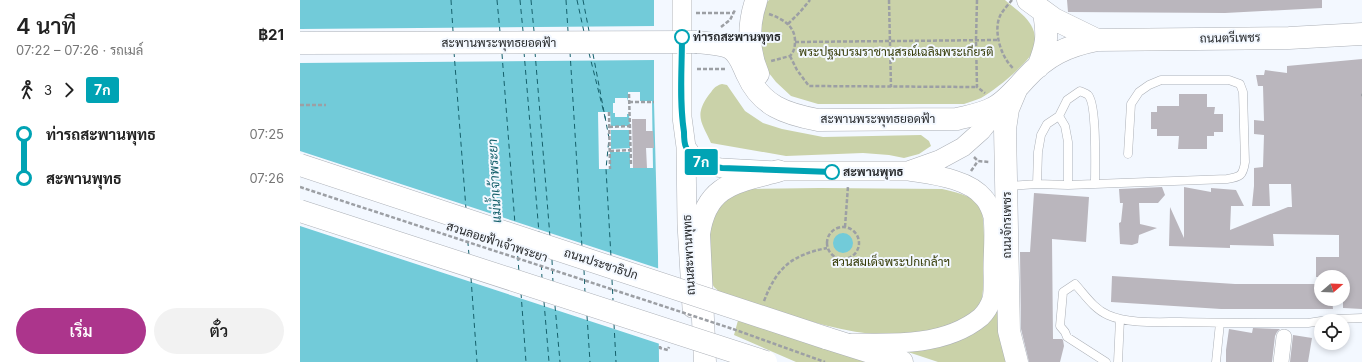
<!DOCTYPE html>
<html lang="th">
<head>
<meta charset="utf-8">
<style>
  body { margin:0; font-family:Inter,Sarabun,sans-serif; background:#f2f2f2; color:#222; height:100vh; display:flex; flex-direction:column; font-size:15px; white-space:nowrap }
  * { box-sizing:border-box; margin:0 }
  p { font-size:13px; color:#767676 }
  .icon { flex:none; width:22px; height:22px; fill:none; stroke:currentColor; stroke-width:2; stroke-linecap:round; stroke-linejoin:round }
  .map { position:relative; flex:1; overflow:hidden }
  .panel { display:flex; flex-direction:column; background:#fff; width:300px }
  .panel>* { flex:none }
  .badge { padding:0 8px; border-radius:3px; font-size:14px; line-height:26px }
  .needle { width:26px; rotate:71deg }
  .tools { position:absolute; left:1014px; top:270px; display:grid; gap:8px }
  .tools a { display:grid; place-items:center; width:36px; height:36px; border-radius:50%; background:#fff; box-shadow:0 2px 6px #0003; font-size:20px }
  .map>.badge { position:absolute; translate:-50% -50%; box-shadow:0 0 0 2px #fff }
  .legs { display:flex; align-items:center; gap:6px; height:44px; padding:0 16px; font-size:13px }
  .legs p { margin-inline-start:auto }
  .head { display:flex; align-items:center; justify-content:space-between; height:68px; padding:0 16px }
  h1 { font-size:22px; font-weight:600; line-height:30px }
  .button { display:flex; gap:8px; margin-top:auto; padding:8px 16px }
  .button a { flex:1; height:46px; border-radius:24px; background:#ac358c; color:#fff; font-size:16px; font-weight:600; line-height:46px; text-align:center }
  .button a+a { background:#f2f2f2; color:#222 }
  ul { padding:0 16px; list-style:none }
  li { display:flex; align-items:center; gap:14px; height:44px; font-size:15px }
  li i { display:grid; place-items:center; width:6px; height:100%; margin:0 5px; background:currentColor }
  li i::after { content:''; width:10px; height:10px; margin:-5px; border:3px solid; border-radius:50%; background:#fff }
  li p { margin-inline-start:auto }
  li:first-child i { background:linear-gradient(#0000 50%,currentColor 0) }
  li:last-child i { background:linear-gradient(currentColor 50%,#0000 0) }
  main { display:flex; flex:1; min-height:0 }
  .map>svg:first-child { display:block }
  .green { fill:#cad2a9 }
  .water { fill:#72cbd9 }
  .pier { fill:#f3f8ff; fill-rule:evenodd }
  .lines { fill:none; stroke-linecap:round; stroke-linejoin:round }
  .ferry { stroke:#15606b; stroke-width:1; stroke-dasharray:5 4; stroke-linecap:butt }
  .building { fill:#bab6bd }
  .service-casing { stroke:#acb0b7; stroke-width:9 }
  .minor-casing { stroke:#acb0b7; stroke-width:16 }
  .tertiary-casing { stroke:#acb0b7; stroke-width:20 }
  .secondary-casing { stroke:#acb0b7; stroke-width:23 }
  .primary-casing { stroke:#acb0b7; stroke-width:23 }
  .path { stroke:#9c9fa4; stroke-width:2.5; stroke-dasharray:4 2; stroke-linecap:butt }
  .service { stroke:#fff; stroke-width:8 }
  .minor { stroke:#fff; stroke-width:15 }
  .tertiary { stroke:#fff; stroke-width:19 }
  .secondary { stroke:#fff; stroke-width:22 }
  .primary { stroke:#fff; stroke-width:22 }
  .secondary-bridge-casing { stroke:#acb0b7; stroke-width:23; stroke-linecap:butt }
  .primary-bridge-casing { stroke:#acb0b7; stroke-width:23; stroke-linecap:butt }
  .path-bridge { stroke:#9c9fa4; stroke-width:2.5; stroke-dasharray:4 2; stroke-linecap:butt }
  .secondary-bridge { stroke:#fff; stroke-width:22 }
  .primary-bridge { stroke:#fff; stroke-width:22 }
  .line-1-casing { stroke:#fff; stroke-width:9 }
  .line-1 { stroke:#00a3b4; stroke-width:6 }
  .stop-1-dot { fill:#fff; stroke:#00a3b4; stroke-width:2 }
  .labels { text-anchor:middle; stroke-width:4; stroke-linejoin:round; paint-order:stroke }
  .stop-label { font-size:12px; font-weight:bold; fill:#27292b; stroke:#f3f8ff; text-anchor:start }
  .street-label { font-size:12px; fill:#27292b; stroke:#f3f8ff }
  .park-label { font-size:12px; fill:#343a06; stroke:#f3f8ff }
  .water-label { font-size:13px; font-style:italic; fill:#15606b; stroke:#f3f8ff }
</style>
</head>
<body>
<main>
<section class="panel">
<div class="head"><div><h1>4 นาที</h1><p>07:22 – 07:26 · รถเมล์</p></div><b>฿21</b></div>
<div class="legs"><svg class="icon" aria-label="walk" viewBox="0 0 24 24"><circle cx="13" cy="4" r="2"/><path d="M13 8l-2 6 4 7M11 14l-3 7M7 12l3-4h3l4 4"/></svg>3<svg class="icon" aria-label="forward" viewBox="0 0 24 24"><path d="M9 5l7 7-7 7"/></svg><b class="badge" style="background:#00a3b4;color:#fff">7ก</b></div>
<ul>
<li><i style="color:#00a3b4"></i><b>ท่ารถสะพานพุทธ</b><p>07:25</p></li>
<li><i style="color:#00a3b4"></i><b>สะพานพุทธ</b><p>07:26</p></li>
</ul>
<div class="button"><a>เริ่ม</a><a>ตั๋ว</a></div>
</section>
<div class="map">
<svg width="1062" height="362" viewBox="0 0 1062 362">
  <rect width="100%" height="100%" fill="#f3f8ff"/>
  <path class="green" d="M 469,0 L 705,0 C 715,9 730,18 734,32 C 735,37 736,44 734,50 C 727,64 696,90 681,98 C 676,100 670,102 664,104 L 518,104 L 491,96 L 476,82 L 465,68 L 457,25 L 466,3 Z
    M 422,84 L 427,85 L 445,111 L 463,123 L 482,129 L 523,137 L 621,135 L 629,141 L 631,146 L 619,154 L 604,158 L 589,155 L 563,153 L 486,156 L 411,143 C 402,123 394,116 408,96 C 413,90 414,86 422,84 Z
    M 520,188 L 642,189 C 654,192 669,194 678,204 C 680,206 682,209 682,212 C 685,226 686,293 680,305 C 678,310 667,318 662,320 C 600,350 534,329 473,310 L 571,362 L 496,362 L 434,335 L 443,302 L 425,297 L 414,287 L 407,275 L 404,232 L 423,201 L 447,189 Z
    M 700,296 L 711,362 L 638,362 L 596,348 L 633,345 Z"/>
  <path class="water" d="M 0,0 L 354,0 L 354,102 L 358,256 L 359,362 L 0,362 Z
    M533 243a10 10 0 1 1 20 0a10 10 0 1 1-20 0Z"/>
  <path class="pier" d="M 356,26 L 356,60 L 0,63 L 0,29 Z
    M 328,92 L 340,92 L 340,101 L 352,101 L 353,168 L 330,168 L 330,152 L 310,152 L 310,169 L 299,169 L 298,112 L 310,112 L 311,126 L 330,126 L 329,114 L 327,114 L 327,117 L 315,117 L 315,113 L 313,113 L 313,103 L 315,103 L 315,98 L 327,98 L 328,101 ZM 311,130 L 329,130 L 330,148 L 311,149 Z
    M 0,151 L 360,269 L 360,344 L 0,226 Z"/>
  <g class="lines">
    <path class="ferry" d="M 151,0 L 153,31
      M 197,0 L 200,32
      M 220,0 L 223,31
      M 231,0 L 234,31
      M 266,0 L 268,31
      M 277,0 L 284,32
      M 283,0 L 289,31
      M 154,52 L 166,209
      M 224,52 L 239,233
      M 235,52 L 250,237
      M 270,52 L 282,247
      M 289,53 L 306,121
      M 202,54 L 215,224
      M 293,54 L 309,138 L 306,169 L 311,257
      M 167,232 L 169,255
      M 217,247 L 219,272
      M 241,256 L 242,279
      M 252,260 L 253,283
      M 284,270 L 285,293
      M 171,278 L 177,362
      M 312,280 L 313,300
      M 221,293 L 226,362
      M 244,302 L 249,362
      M 255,306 L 260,362
      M 287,316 L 290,362
      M 314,324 L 316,362"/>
  </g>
  <path class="building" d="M 767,0 L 1022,0 L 1022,8 L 925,13 L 768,12 Z
    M 1062,59 L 1062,309 L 1043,308 L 1043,277 L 1016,277 L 1016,257 L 1039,257 L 1039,235 L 973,234 L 974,246 L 930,245 L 930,248 L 869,246 L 870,207 L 884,238 L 884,187 L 911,192 L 911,188 L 936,190 L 944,206 L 931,206 L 930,230 L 988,207 L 992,207 L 991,184 L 969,184 L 970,206 L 952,206 L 954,186 L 954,168 L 963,167 L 964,135 L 954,134 L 954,120 L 964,121 L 963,86 L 958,86 L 956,75 L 964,75 L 965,70 L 987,73 L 987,66 Z
    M 879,94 L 907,94 L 907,107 L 915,107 L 914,114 L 923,114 L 923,132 L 914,132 L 914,136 L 907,136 L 907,149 L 878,149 L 879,136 L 857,136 L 857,129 L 851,129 L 851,112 L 857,112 L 857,106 L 879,106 Z
    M 332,119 L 346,119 L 346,131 L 353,131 L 354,148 L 346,148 L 347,168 L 333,168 Z
    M 862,187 L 865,195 L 858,203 L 839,203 L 840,224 L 857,228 L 839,235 L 838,243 L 832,245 L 820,244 L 819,223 L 821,222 L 823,203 L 820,203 L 819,189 Z
    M 734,193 L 789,197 L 786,242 L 752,239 L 753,339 L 762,339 L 763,340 L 764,346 L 760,362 L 729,362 L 721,329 L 720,252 L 730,252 Z
    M 812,276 L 935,284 L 1021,284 L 1021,299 L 1032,299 L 1033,309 L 921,309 L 811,302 Z
    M 953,328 L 980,329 L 977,332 L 975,336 L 972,362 L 926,362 L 926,350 L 929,329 L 952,333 Z
    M 993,335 L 1012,338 L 1008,362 L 990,362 Z"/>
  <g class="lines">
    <defs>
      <path id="service" d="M 759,116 L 765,126 L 768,142 L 768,185
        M 737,184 L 738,152 L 741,135 L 747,124 L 759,116 L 767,100 L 780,91 C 782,92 786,93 788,95 C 797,103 795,168 795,183
        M 707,186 L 737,184 L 768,185 L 927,179 C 940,177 943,176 945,162 L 943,92 L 940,84 L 929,80 L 861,80 L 849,85 L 839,92 L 831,104 L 828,154
        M 1023,321 L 1037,319 L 1062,318
        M 806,362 L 767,337 L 765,332 L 760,326 L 763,292 L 775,284 C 785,295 794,309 808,315 C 828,324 858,322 880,322 C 923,323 965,323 1008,323 L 1021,321
        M 818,362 L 820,319
        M 916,362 L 920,323"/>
      <path id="minor" d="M 981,362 L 984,337"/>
      <path id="tertiary" d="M 382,0 L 382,117 L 386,147 L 387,224 L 392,308
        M 386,147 L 393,157 L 402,163 L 410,166 L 422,168 L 478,171 L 608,171 L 639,160 L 663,147 L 681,131 L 689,121 L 694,108
        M 552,343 C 594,344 646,346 681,317 C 685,313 690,305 692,299 C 694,290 693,278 693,269 C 693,252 695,234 693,217 C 692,212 688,202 684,198 C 668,178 632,175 608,171"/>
      <path id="secondary" d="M 728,0 L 754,19 L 797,40
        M 456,1 C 448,25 448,51 458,74
        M 397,42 C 406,43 423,44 430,48 C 440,54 442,64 447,74 C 461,106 486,114 518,120 L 657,119 C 669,116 682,114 693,108 C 704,103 717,88 725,79 C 747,55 767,46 797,40 L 989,38 L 1062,34
        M 738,67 C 747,45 748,36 744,13
        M 716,90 L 708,109 L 705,129 L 709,331 L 717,362"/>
      <path id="primary" d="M 526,338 L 602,362
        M 405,362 L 399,234 C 406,184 437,182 478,171"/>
    </defs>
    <use href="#service" class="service-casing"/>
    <use href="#minor" class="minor-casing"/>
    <use href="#tertiary" class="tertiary-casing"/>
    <use href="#secondary" class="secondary-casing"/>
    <use href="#primary" class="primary-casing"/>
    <path class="path" d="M 589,0 L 591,87
      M 677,0 L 676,40 L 677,87 L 685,93
      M 712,0 C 708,5 703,10 700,16 C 693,31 701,58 714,69
      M 396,13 L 433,13
      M 469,14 C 483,19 495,26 495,41 C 495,47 494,52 490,56 L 471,61
      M 488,24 L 500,12 L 510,0
      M 421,27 L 430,20 L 435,10
      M 495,42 L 699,40
      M 490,56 L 497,70 L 509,86 L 677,87
      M 397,69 L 426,69
      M 329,94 L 331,165
      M 1061,95 L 1062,95
      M 329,102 L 354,102
      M 0,105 L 26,105
      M 309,112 L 310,169
      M 309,127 L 330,126
      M 310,151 L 331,150
      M 674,157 L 678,161 L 689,162
      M 671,171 L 678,161
      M 545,227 L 548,186
      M527 243a16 16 0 1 1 32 0a16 16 0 1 1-32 0Z
      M 464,301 C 477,267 492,255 527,248
      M 433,329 L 525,362
      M 360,346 L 360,348 L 368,350 L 369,347"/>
    <use href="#service" class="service"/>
    <use href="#minor" class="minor"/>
    <use href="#tertiary" class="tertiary"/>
    <use href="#secondary" class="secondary"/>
    <use href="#primary" class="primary"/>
    <defs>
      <path id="secondary-bridge" d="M 0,43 L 397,42"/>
      <path id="primary-bridge" d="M 0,165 L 526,338
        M 0,211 L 466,362"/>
    </defs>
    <use href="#secondary-bridge" class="secondary-bridge-casing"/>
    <use href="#primary-bridge" class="primary-bridge-casing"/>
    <path class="path-bridge" d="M 0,187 L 433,329"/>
    <use href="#secondary-bridge" class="secondary-bridge"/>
    <use href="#primary-bridge" class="primary-bridge"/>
  </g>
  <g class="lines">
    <defs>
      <path id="line-1" d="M 382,37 C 382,68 379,101 384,132 C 384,137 384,143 386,147 C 392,162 408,166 422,168 L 532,172"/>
    </defs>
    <use href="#line-1" class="line-1-casing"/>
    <use href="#line-1" class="line-1"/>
  </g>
  <g class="stop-1-dot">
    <circle cx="382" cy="37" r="7"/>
    <circle cx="532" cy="172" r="7"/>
  </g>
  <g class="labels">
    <g class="stop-label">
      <text x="393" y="41">ท่ารถสะพานพุทธ</text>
      <text x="543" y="176">สะพานพุทธ</text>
    </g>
    <g class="street-label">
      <text transform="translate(930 38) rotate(-1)" y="4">ถนนตรีเพชร</text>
      <text x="199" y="47">สะพานพระพุทธยอดฟ้า</text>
      <text x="578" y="123">สะพานพระพุทธยอดฟ้า</text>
      <text transform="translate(707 225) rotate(-90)" y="4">ถนนจักรเพชร</text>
      <text transform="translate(197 242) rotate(18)" y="4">สวนลอยฟ้าเจ้าพระยา</text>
      <text transform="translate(389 255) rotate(-93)" y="4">ถนนสะพานพุทธ</text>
      <text transform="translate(301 264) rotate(18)" y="4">ถนนประชาธิปก</text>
    </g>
    <g class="park-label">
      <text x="596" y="56">พระปฐมบรมราชานุสรณ์เฉลิมพระเกียรติ</text>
      <text x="591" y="266">สวนสมเด็จพระปกเกล้าฯ</text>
    </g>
    <g class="water-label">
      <text transform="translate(194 181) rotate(-93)" y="5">แม่น้ำเจ้าพระยา</text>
    </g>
  </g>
</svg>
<div class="tools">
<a><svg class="needle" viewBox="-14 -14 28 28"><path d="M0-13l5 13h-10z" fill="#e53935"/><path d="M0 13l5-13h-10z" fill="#767676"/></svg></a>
<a><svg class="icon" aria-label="locate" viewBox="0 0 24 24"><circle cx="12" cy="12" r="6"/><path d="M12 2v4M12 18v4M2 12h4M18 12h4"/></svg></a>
</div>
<b class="badge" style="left:401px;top:162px;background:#00a3b4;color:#fff">7ก</b>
</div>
</main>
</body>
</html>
